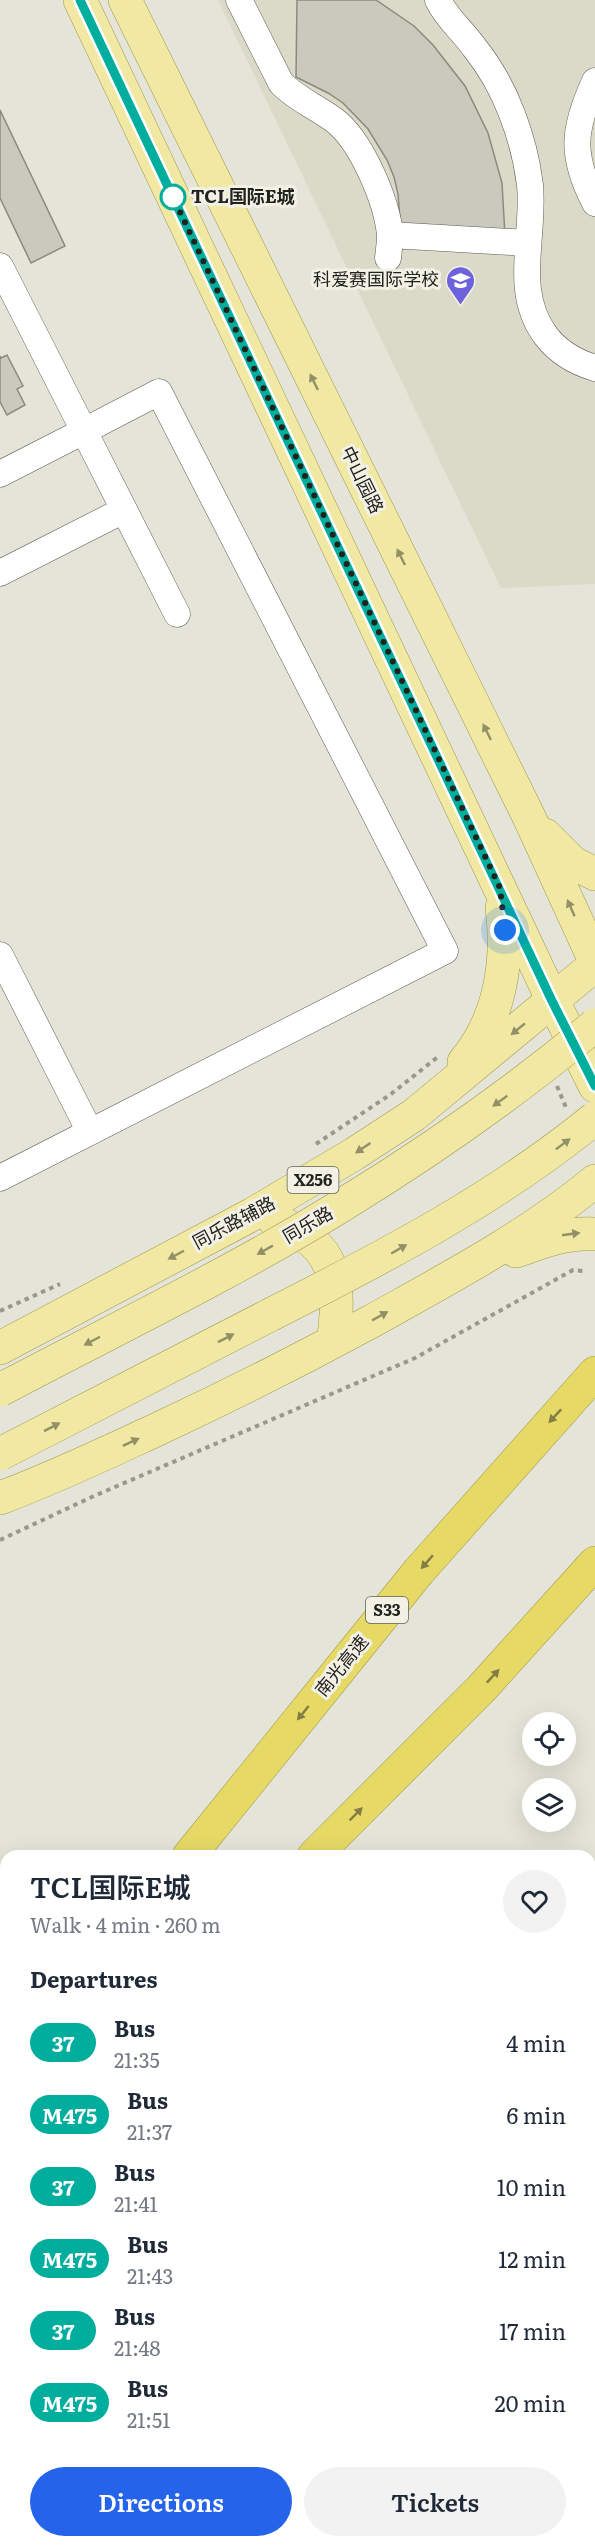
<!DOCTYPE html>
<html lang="en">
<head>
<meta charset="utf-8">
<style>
  body { margin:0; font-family:Literata,"Noto Sans SC",serif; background:#f2f2f3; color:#1f2937; height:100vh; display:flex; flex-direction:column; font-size:22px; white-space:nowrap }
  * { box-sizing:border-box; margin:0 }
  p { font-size:20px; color:#747a83 }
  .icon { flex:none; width:33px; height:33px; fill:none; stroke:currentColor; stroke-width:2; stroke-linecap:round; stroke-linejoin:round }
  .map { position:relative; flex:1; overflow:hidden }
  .side { position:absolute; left:0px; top:1850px; width:596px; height:698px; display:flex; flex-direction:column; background:#fff; border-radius:18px 18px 0 0; box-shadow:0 6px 24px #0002 }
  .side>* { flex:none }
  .badge { padding:0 12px; border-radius:20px; font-size:21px; line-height:39px }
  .tools { position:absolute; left:522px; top:1712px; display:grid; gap:12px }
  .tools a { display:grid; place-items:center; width:54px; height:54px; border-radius:50%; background:#fff; box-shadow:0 6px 24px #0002; font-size:30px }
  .you { position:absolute; width:30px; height:30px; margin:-15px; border:4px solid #fff; border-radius:50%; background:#1a73e8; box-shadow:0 0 0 9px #1a73e833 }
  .map>.badge { position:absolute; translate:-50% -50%; box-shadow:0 0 0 3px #fff }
  h2 { padding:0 30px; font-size:22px; line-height:54px }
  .round { display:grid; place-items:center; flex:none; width:63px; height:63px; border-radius:32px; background:#f2f2f3 }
  .headline { display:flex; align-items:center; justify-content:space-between; height:102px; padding:0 30px }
  h1 { font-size:28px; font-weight:600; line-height:45px }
  .primary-button { display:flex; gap:12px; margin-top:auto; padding:12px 30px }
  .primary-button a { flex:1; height:69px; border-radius:36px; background:#2563eb; color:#fff; font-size:24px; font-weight:600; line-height:69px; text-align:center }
  .primary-button a+a { background:#f2f2f3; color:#1f2937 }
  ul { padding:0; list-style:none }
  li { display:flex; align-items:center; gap:18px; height:72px; padding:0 30px }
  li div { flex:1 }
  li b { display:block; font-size:22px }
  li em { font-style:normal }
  li .badge { min-width:66px; font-weight:700; text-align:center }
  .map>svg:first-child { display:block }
  .built { fill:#dbd9c7 }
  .building { fill:#cac9bd; stroke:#8b8a7f; stroke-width:1.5 }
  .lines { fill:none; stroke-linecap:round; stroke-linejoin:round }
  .minor-casing { stroke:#5d5c52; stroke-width:27 }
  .major-casing { stroke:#a1994c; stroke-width:34 }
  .highway-casing { stroke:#a1994c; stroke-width:34 }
  .path { stroke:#98988e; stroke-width:4; stroke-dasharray:4.5 4.5; stroke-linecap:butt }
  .minor { stroke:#fff; stroke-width:26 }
  .major { stroke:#f0e8a3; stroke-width:33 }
  .highway { stroke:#e6d966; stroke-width:33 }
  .major-bridge-casing { stroke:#a1994c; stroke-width:34; stroke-linecap:butt }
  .major-bridge { stroke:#f0e8a3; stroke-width:33 }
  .oneway { fill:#938f67 }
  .oneway2 { fill:#847e42 }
  .line-casing { stroke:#fff; stroke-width:14 }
  .line { stroke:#01ad9c; stroke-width:9 }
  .walk { stroke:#22221d; stroke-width:6; stroke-dasharray:0 10.8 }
  .stop-dot { fill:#fff; stroke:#01ad9c; stroke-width:3 }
  .labels { text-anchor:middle; stroke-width:6; stroke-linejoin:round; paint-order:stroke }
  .shield { fill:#f2f1e5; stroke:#606059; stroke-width:1.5 }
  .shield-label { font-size:16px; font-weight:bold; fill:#22221d }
  .stop-label { font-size:18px; font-weight:bold; fill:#22221d; stroke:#f2f1e5; text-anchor:start }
  .poi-label { font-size:18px; fill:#22221d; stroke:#f2f1e5; text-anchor:end }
  .street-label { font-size:18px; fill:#22221d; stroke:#f2f1e5 }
</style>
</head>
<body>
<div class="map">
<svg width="595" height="2546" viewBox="0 0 595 2546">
  <rect width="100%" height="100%" fill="#e5e4d8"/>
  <path class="built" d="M 218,0 L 595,0 L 595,584 L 501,588 Z
    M 595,2476 L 595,2546 L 454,2546 L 464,2541 L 590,2541 L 590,2479 Z"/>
  <path class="building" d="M 297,0 L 376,0 L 414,26 L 433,45 L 465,86 L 488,133 L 502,183 L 505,236 L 401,231 L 398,194 L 394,177 L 387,160 L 368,129 L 343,103 L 328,93 L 296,77 Z
    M 0,110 L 65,246 L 31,263 L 0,198 Z
    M 7,355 L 23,386 L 17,389 L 25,405 L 7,415 L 0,402 L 0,356 L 1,358 Z"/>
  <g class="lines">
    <defs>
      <path id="minor" d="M 239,0 L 281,83 C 296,99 317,107 334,120 C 361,140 387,201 390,235 C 390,242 389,250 388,258
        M 438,0 C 447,19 462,30 474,47 C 490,67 503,90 512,114 C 521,137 527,161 530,185 C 535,237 512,291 546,336 C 559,353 575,362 595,368
        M 595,81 C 573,129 570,155 595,203
        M 390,235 L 528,243
        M 0,266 L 84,431 L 0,474
        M 0,573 L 124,510
        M 0,955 L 90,1132
        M 0,1178 L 445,951 L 159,392 L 84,431 L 177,614
        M 0,2401 L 6,2401"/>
      <path id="major" d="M 80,0 L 553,1001 L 595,1086
        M 125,0 L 529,817 L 595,961
        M 545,835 L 573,863 L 595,874
        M 464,1062 C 500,1019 509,962 502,908
        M 275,1221 C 337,1242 342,1285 333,1342
        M 516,1251 C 543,1242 566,1232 595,1234
        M 0,1348 L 253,1214 L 354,1154 L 414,1115 L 595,965
        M 0,1498 C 54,1478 106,1453 158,1429 C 231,1395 302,1359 372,1321 C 449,1278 527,1237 595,1181"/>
      <path id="highway" d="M 189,1856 L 419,1571 L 595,1373
        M 314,1856 L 481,1689 L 595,1563
        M 0,2077 L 6,2070
        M 0,2161 L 6,2155"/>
    </defs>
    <use href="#minor" class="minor-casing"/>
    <use href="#major" class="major-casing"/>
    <use href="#highway" class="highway-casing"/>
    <path class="path" d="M 557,1086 L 567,1110
      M 316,1144 L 391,1094 L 439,1056
      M 0,1311 L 60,1284
      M 0,1540 L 94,1496 L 415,1358 L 573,1270 L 583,1271"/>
    <use href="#minor" class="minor"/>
    <use href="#major" class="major"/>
    <use href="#highway" class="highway"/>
    <defs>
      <path id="major-bridge" d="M 0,1390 C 115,1329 233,1273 344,1204 C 432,1150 515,1092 595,1025
        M 0,1454 C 90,1407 180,1361 270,1315 C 384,1257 496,1199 595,1118"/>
    </defs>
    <use href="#major-bridge" class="major-bridge-casing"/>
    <use href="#major-bridge" class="major-bridge"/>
  </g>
  <defs><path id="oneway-solid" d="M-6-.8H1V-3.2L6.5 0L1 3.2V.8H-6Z" transform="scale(1.5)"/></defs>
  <g class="oneway">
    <use href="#oneway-solid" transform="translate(314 382) rotate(-116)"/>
    <use href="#oneway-solid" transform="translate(401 557) rotate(-116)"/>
    <use href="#oneway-solid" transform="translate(487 732) rotate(-116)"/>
    <use href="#oneway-solid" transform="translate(571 908) rotate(-114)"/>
    <use href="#oneway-solid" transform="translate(518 1029) rotate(141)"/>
    <use href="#oneway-solid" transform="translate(500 1101) rotate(144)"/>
    <use href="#oneway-solid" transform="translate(563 1144) rotate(-37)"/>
    <use href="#oneway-solid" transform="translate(363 1148) rotate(146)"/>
    <use href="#oneway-solid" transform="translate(571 1234) rotate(-8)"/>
    <use href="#oneway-solid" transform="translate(399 1249) rotate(-30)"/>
    <use href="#oneway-solid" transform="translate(265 1250) rotate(151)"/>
    <use href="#oneway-solid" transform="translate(176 1255) rotate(152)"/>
    <use href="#oneway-solid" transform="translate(380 1316) rotate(-29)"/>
    <use href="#oneway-solid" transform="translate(226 1338) rotate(-27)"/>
    <use href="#oneway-solid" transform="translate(92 1341) rotate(152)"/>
    <use href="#oneway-solid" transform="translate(52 1427) rotate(-27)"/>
    <use href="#oneway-solid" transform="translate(131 1442) rotate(-25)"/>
  </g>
  <g class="oneway2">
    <use href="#oneway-solid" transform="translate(555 1416) rotate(133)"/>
    <use href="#oneway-solid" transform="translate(427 1562) rotate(131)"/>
    <use href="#oneway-solid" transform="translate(493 1676) rotate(-47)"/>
    <use href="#oneway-solid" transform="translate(303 1713) rotate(129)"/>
    <use href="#oneway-solid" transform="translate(356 1814) rotate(-45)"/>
  </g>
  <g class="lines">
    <defs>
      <path id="line" d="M 80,0 L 552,1001 L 595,1086"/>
    </defs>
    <use href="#line" class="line-casing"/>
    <use href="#line" class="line"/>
    <path class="walk" d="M 173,197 L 172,195 L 500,888 L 505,930"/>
  </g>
  <defs>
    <symbol id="school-pin" viewBox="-11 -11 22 30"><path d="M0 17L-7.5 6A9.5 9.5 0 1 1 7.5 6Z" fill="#6b62dc" stroke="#f2f1e5"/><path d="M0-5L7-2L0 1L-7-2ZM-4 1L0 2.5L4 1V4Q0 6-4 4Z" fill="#fff"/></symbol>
  </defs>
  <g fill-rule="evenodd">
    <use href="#school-pin" x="444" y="264" width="33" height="45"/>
  </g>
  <circle class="stop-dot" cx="173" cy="197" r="12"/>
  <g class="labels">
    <g class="shield">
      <rect x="287.5" y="1167" width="51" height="26" rx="4.5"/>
      <rect x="366" y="1597" width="42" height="26" rx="4.5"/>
    </g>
    <g class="shield-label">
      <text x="313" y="1186">X256</text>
      <text x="387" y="1616">S33</text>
    </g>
    <g class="stop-label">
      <text x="191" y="203">TCL国际E城</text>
    </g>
    <g class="poi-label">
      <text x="439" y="286">科爱赛国际学校</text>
    </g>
    <g class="street-label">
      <text transform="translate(362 480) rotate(64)" y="6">中山园路</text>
      <text transform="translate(234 1223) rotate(-28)" y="6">同乐路辅路</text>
      <text transform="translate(308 1225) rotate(-30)" y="6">同乐路</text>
      <text transform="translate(342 1666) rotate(-51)" y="6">南光高速</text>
    </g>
  </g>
</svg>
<div class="tools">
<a><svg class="icon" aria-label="locate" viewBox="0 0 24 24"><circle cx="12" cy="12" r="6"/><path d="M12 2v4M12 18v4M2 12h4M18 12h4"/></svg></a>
<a><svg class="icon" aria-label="layers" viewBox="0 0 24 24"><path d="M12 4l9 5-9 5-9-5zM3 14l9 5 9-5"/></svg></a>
</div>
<div class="you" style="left:505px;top:930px"></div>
<section class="side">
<div class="headline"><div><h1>TCL国际E城</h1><p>Walk · 4 min · 260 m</p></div><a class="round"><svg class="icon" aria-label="heart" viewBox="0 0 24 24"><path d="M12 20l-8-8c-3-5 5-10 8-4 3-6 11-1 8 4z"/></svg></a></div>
<h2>Departures</h2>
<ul>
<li><span class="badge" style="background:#01ad9c;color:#fff">37</span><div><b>Bus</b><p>21:35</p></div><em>4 min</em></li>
<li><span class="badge" style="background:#01ad9c;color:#fff">M475</span><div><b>Bus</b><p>21:37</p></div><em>6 min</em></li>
<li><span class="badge" style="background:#01ad9c;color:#fff">37</span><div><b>Bus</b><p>21:41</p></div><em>10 min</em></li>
<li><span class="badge" style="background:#01ad9c;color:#fff">M475</span><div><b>Bus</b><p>21:43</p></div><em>12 min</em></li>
<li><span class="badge" style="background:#01ad9c;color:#fff">37</span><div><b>Bus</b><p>21:48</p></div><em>17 min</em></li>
<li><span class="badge" style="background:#01ad9c;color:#fff">M475</span><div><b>Bus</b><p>21:51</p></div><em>20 min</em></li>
</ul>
<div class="primary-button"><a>Directions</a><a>Tickets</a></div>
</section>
</div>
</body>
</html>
